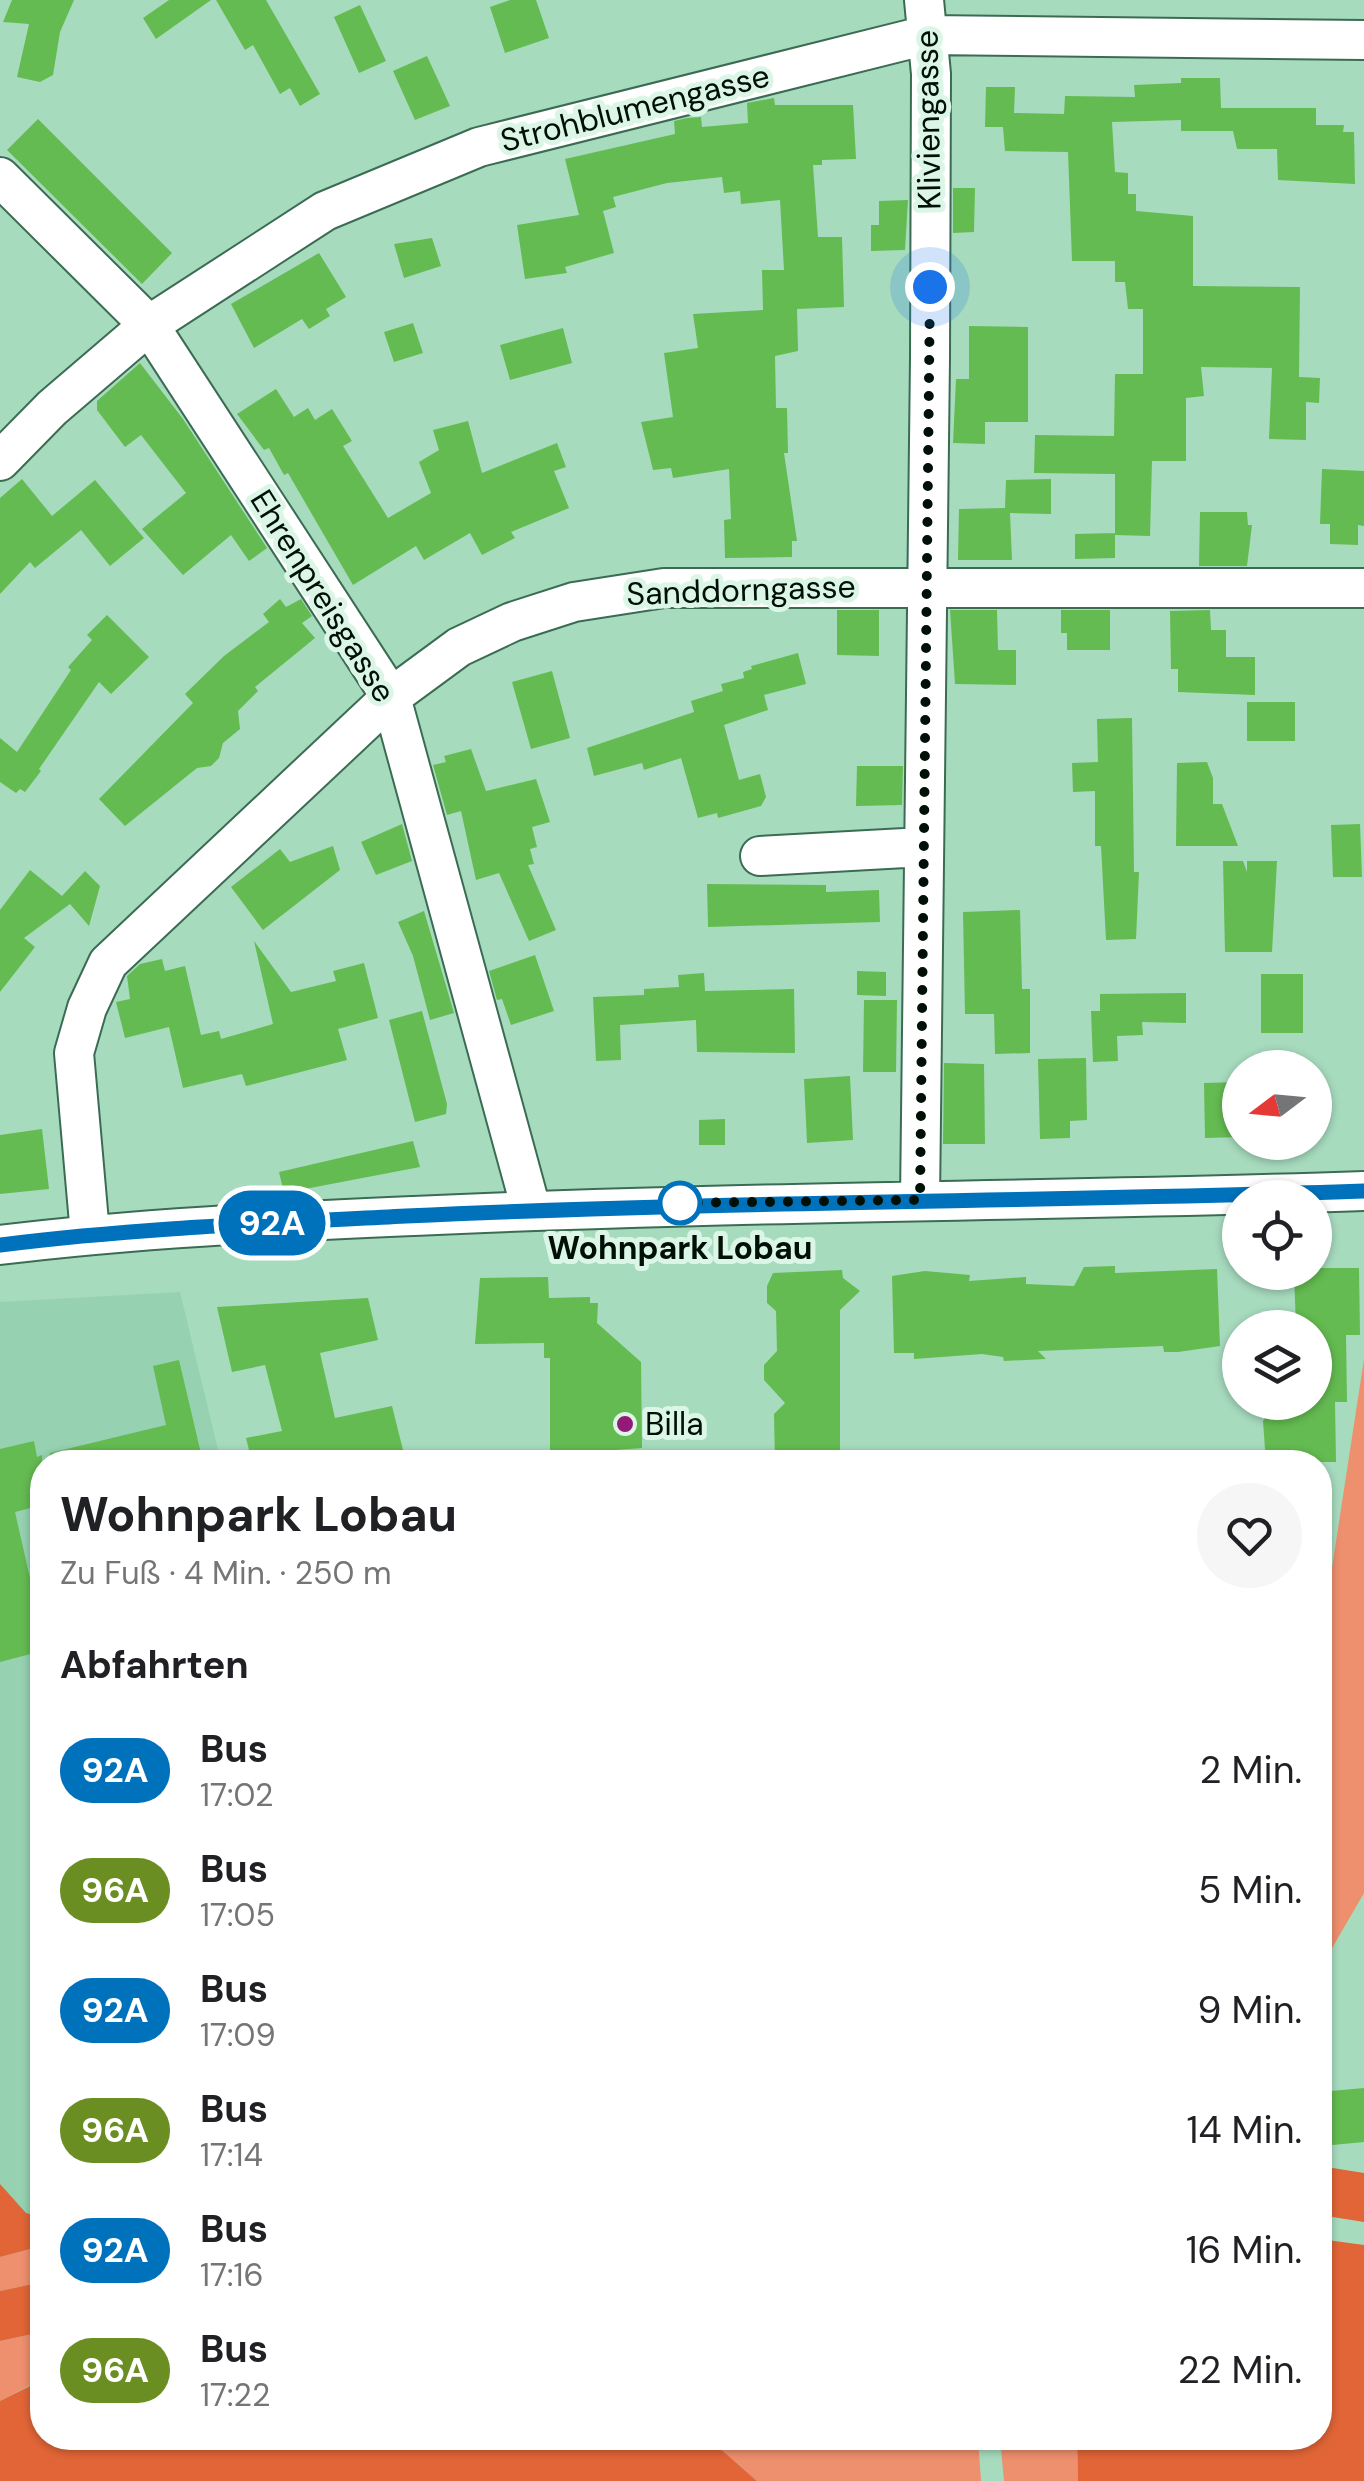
<!DOCTYPE html>
<html lang="de">
<head>
<meta charset="utf-8">
<style>
  body { margin:0; font-family:"DM Sans",sans-serif; background:#f6f6f6; color:#202124; height:100vh; display:flex; flex-direction:column; font-size:38px; white-space:nowrap }
  * { box-sizing:border-box; margin:0 }
  p { font-size:32px; color:#757577 }
  .icon { flex:none; width:55px; height:55px; fill:none; stroke:currentColor; stroke-width:2; stroke-linecap:round; stroke-linejoin:round }
  .map { position:relative; flex:1; overflow:hidden }
  .details { position:absolute; left:30px; top:1450px; width:1302px; height:1000px; display:flex; flex-direction:column; background:#fff; border-radius:40px; box-shadow:0 2px 8px #0004 }
  .details>* { flex:none }
  .badge { padding:0 20px; border-radius:32px; font-size:35px; line-height:65px }
  .needle { width:65px; rotate:254deg }
  .fabs { position:absolute; left:1222px; top:1050px; display:grid; gap:20px }
  .fabs a { display:grid; place-items:center; width:110px; height:110px; border-radius:50%; background:#fff; box-shadow:0 2px 8px #0004; font-size:50px }
  .you { position:absolute; width:50px; height:50px; margin:-25px; border:8px solid #fff; border-radius:50%; background:#1a73e8; box-shadow:0 0 0 15px #1a73e833 }
  .map>.badge { position:absolute; translate:-50% -50%; box-shadow:0 0 0 5px #fff }
  h2 { padding:0 30px; font-size:38px; line-height:90px }
  .round { display:grid; place-items:center; flex:none; width:105px; height:105px; border-radius:52px; background:#f6f6f6 }
  .overview { display:flex; align-items:center; justify-content:space-between; height:170px; padding:0 30px }
  h1 { font-size:48px; font-weight:700; line-height:75px }
  ul { padding:0; list-style:none }
  li { display:flex; align-items:center; gap:30px; height:120px; padding:0 30px }
  li div { flex:1 }
  li b { display:block; font-size:38px }
  li em { font-style:normal }
  li .badge { min-width:110px; font-weight:700; text-align:center }
  .map>svg:first-child { display:block }
  .built { fill:#96d1b1 }
  .green { fill:#ee8f6e }
  .forest { fill:#e16537 }
  .building { fill:#64bb51 }
  .lines { fill:none; stroke-linecap:round; stroke-linejoin:round }
  .minor-casing { stroke:#3b6c53; stroke-width:42 }
  .minor { stroke:#fff; stroke-width:38 }
  .line-casing { stroke:#fff; stroke-width:22 }
  .line { stroke:#0072bc; stroke-width:15 }
  .walk { stroke:#001007; stroke-width:10; stroke-dasharray:0 18 }
  .stop-dot { fill:#fff; stroke:#0072bc; stroke-width:5 }
  .poi-dot { fill:#931a76; stroke:#dbf5e6; stroke-width:4 }
  .labels { text-anchor:middle; stroke-width:10; stroke-linejoin:round; paint-order:stroke }
  .street-label { font-size:32px; fill:#001007; stroke:#dbf5e6 }
  .stop-label { font-size:32px; font-weight:bold; fill:#001007; stroke:#dbf5e6 }
  .poi-label { font-size:32px; fill:#001007; stroke:#dbf5e6; text-anchor:start }
</style>
</head>
<body>
<div class="map">
<svg width="1364" height="2481" viewBox="0 0 1364 2481">
  <rect width="100%" height="100%" fill="#a7dbbe"/>
  <path class="built" d="M 180,1292 L 221,1462 L 42,1462 L 42,2221 L 0,2228 L 0,1302 Z"/>
  <path class="green" d="M 1364,1359 L 1364,1893 L 1320,1969 L 1320,1646 Z
    M 42,2246 L 42,2282 L 0,2291 L 0,2257 Z
    M 42,2332 L 42,2379 L 0,2401 L 0,2341 Z
    M 708,2438 L 978,2438 L 981,2481 L 757,2481 Z
    M 1000,2438 L 1077,2438 L 1078,2481 L 1004,2481 Z"/>
  <path class="forest" d="M 1320,2166 L 1364,2173 L 1364,2222 L 1320,2215 Z
    M 0,2184 L 26,2213 L 42,2217 L 42,2246 L 0,2257 Z
    M 1320,2239 L 1364,2245 L 1364,2481 L 1078,2481 L 1077,2438 L 1320,2438 Z
    M 42,2282 L 42,2332 L 0,2341 L 0,2291 Z
    M 42,2380 L 42,2438 L 708,2438 L 757,2481 L 0,2481 L 0,2401 Z"/>
  <path class="building" d="M 12,0 L 74,0 L 60,32 L 53,75 L 40,82 L 17,77 L 29,24 L 3,22 Z
    M 169,0 L 211,0 L 156,39 L 143,18 Z
    M 216,0 L 266,0 L 320,94 L 300,106 L 290,88 L 280,94 L 253,45 L 245,50 Z
    M 510,0 L 536,0 L 549,38 L 505,53 L 490,7 Z
    M 360,5 L 386,61 L 359,73 L 334,17 Z
    M 427,56 L 450,106 L 415,120 L 393,71 Z
    M 1181,78 L 1220,78 L 1221,108 L 1316,108 L 1316,125 L 1344,125 L 1343,132 L 1354,132 L 1355,184 L 1278,180 L 1277,149 L 1237,149 L 1233,131 L 1181,131 L 1181,120 L 1112,122 L 1115,172 L 1128,173 L 1128,194 L 1136,194 L 1136,211 L 1193,216 L 1193,286 L 1300,287 L 1299,377 L 1320,378 L 1319,403 L 1306,402 L 1306,440 L 1269,439 L 1272,368 L 1201,367 L 1204,396 L 1186,398 L 1186,461 L 1152,461 L 1150,536 L 1115,535 L 1115,474 L 1034,473 L 1035,435 L 1114,436 L 1115,374 L 1143,374 L 1143,309 L 1128,309 L 1125,282 L 1115,282 L 1115,261 L 1072,261 L 1068,152 L 1005,151 L 1003,127 L 985,127 L 986,87 L 1015,87 L 1014,113 L 1064,114 L 1065,96 L 1135,97 L 1134,85 L 1181,83 Z
    M 774,98 L 775,105 L 853,105 L 856,159 L 822,160 L 822,165 L 813,165 L 818,237 L 842,237 L 844,307 L 797,309 L 798,351 L 775,356 L 776,408 L 787,408 L 788,453 L 784,453 L 797,541 L 792,541 L 792,557 L 725,558 L 724,520 L 731,519 L 729,469 L 673,478 L 671,468 L 653,470 L 641,422 L 673,417 L 664,353 L 698,348 L 693,314 L 763,310 L 762,270 L 784,270 L 780,200 L 741,204 L 740,191 L 724,193 L 722,177 L 667,183 L 613,197 L 616,207 L 603,211 L 614,253 L 565,267 L 567,273 L 525,279 L 517,225 L 579,215 L 565,159 L 675,134 L 674,121 L 687,118 L 701,117 L 702,127 L 748,123 L 747,103 Z
    M 38,119 L 172,253 L 142,284 L 7,150 Z
    M 953,188 L 975,188 L 974,232 L 953,233 Z
    M 908,200 L 905,250 L 871,251 L 871,225 L 879,225 L 879,201 Z
    M 432,238 L 441,266 L 404,278 L 394,244 Z
    M 319,253 L 346,297 L 326,309 L 330,316 L 309,329 L 302,319 L 254,348 L 231,304 Z
    M 413,323 L 423,353 L 394,362 L 384,332 Z
    M 969,326 L 1028,327 L 1028,422 L 985,422 L 985,444 L 953,443 L 956,379 L 969,379 Z
    M 563,328 L 572,363 L 510,380 L 500,345 Z
    M 140,363 L 183,419 L 267,548 L 249,561 L 231,535 L 183,575 L 142,529 L 186,493 L 141,435 L 125,447 L 97,410 L 97,401 Z
    M 276,389 L 294,417 L 308,408 L 315,420 L 332,409 L 352,441 L 343,446 L 388,518 L 431,493 L 419,462 L 439,450 L 433,430 L 468,421 L 482,473 L 557,443 L 566,467 L 554,471 L 569,508 L 511,532 L 515,538 L 482,555 L 470,533 L 424,560 L 416,546 L 353,585 L 288,473 L 284,475 L 269,448 L 264,450 L 237,414 Z
    M 1322,469 L 1364,471 L 1364,526 L 1358,525 L 1358,545 L 1330,544 L 1330,524 L 1320,524 Z
    M 22,479 L 52,516 L 95,480 L 144,538 L 110,566 L 81,530 L 35,568 L 30,562 L 0,594 L 0,498 Z
    M 1051,479 L 1051,514 L 1010,513 L 1012,560 L 958,560 L 959,509 L 1005,508 L 1006,480 Z
    M 1200,512 L 1247,512 L 1248,525 L 1252,525 L 1247,566 L 1199,566 Z
    M 1115,533 L 1115,558 L 1075,559 L 1075,534 Z
    M 280,599 L 286,607 L 301,599 L 312,616 L 302,623 L 315,638 L 255,687 L 258,691 L 238,711 L 240,729 L 223,743 L 219,758 L 211,766 L 197,768 L 125,826 L 99,799 L 193,703 L 185,694 L 224,656 L 269,622 L 263,614 Z
    M 837,610 L 879,610 L 879,656 L 837,655 Z
    M 950,610 L 997,610 L 998,650 L 1016,650 L 1016,685 L 955,684 Z
    M 1061,610 L 1110,610 L 1110,650 L 1067,650 L 1067,633 L 1061,633 Z
    M 1210,610 L 1211,630 L 1226,630 L 1226,657 L 1255,657 L 1255,695 L 1178,692 L 1178,669 L 1171,669 L 1170,611 Z
    M 107,615 L 149,657 L 111,694 L 99,682 L 39,769 L 41,771 L 25,792 L 20,789 L 16,793 L 0,782 L 0,738 L 17,752 L 71,670 L 68,667 L 92,640 L 87,635 Z
    M 798,653 L 806,684 L 764,695 L 768,710 L 724,725 L 739,780 L 760,774 L 766,797 L 761,806 L 718,818 L 717,813 L 698,818 L 681,758 L 644,770 L 642,763 L 594,776 L 587,748 L 694,712 L 691,701 L 723,691 L 721,684 L 744,678 L 743,672 L 752,669 L 751,666 Z
    M 552,671 L 570,738 L 531,749 L 512,682 Z
    M 1247,702 L 1295,702 L 1295,741 L 1247,741 Z
    M 1132,718 L 1134,872 L 1139,872 L 1136,939 L 1106,940 L 1101,846 L 1095,846 L 1095,791 L 1073,792 L 1072,763 L 1098,762 L 1097,719 Z
    M 471,749 L 486,791 L 536,779 L 550,822 L 532,827 L 537,847 L 530,849 L 534,864 L 528,865 L 556,930 L 529,941 L 499,873 L 476,880 L 461,811 L 447,815 L 433,765 L 446,762 L 444,756 Z
    M 1207,762 L 1213,778 L 1213,804 L 1222,804 L 1238,846 L 1176,846 L 1177,763 Z
    M 857,766 L 903,766 L 902,805 L 856,806 Z
    M 402,824 L 412,861 L 376,875 L 361,842 Z
    M 1360,824 L 1362,877 L 1333,877 L 1331,825 Z
    M 333,846 L 340,870 L 263,930 L 231,887 L 280,849 L 290,862 Z
    M 1223,861 L 1243,861 L 1247,872 L 1247,861 L 1277,861 L 1272,952 L 1225,952 Z
    M 30,870 L 62,896 L 85,871 L 100,886 L 89,926 L 70,904 L 24,938 L 35,947 L 0,992 L 0,910 Z
    M 707,884 L 826,885 L 826,892 L 879,890 L 880,922 L 708,927 Z
    M 1020,910 L 1022,989 L 1030,989 L 1030,1053 L 995,1054 L 994,1014 L 965,1014 L 963,912 Z
    M 424,911 L 454,1013 L 430,1020 L 413,956 L 398,922 Z
    M 254,941 L 291,992 L 336,981 L 333,971 L 364,963 L 378,1018 L 338,1029 L 347,1060 L 246,1086 L 242,1074 L 183,1088 L 169,1027 L 125,1038 L 116,1002 L 130,999 L 127,976 L 140,964 L 162,959 L 165,971 L 185,966 L 201,1035 L 219,1031 L 221,1039 L 273,1024 Z
    M 535,955 L 554,1011 L 511,1025 L 502,999 L 497,1000 L 489,971 Z
    M 857,971 L 886,972 L 886,996 L 857,995 Z
    M 704,973 L 705,991 L 794,989 L 795,1053 L 697,1052 L 696,1020 L 620,1025 L 621,1060 L 596,1061 L 593,997 L 644,995 L 644,989 L 679,987 L 678,975 Z
    M 1261,974 L 1303,974 L 1303,1033 L 1261,1033 Z
    M 1186,993 L 1186,1023 L 1142,1022 L 1143,1035 L 1117,1036 L 1118,1061 L 1093,1062 L 1091,1011 L 1100,1011 L 1100,994 Z
    M 864,1000 L 897,1000 L 896,1072 L 863,1072 Z
    M 422,1011 L 447,1104 L 446,1114 L 415,1122 L 389,1020 Z
    M 1086,1058 L 1087,1120 L 1070,1121 L 1070,1138 L 1040,1139 L 1038,1059 Z
    M 944,1063 L 984,1064 L 985,1144 L 943,1144 Z
    M 850,1076 L 853,1140 L 807,1143 L 804,1079 Z
    M 1240,1082 L 1240,1137 L 1205,1138 L 1204,1083 Z
    M 725,1119 L 725,1145 L 699,1145 L 699,1120 Z
    M 42,1129 L 49,1189 L 0,1194 L 0,1135 Z
    M 413,1141 L 420,1167 L 284,1193 L 279,1172 Z
    M 1115,1266 L 1115,1273 L 1217,1269 L 1220,1346 L 1178,1352 L 1164,1352 L 1163,1346 L 1038,1351 L 1046,1359 L 1004,1361 L 1003,1357 L 982,1354 L 914,1359 L 914,1353 L 894,1353 L 892,1276 L 925,1271 L 970,1275 L 969,1281 L 1026,1277 L 1026,1284 L 1074,1286 L 1084,1267 Z
    M 1315,1268 L 1359,1268 L 1360,1335 L 1346,1335 L 1347,1402 L 1315,1402 L 1315,1328 L 1296,1328 L 1294,1272 L 1315,1272 Z
    M 842,1270 L 843,1278 L 860,1291 L 840,1310 L 840,1462 L 775,1462 L 774,1414 L 785,1403 L 764,1380 L 764,1365 L 777,1351 L 776,1311 L 767,1303 L 767,1286 L 773,1273 Z
    M 548,1277 L 549,1298 L 590,1297 L 590,1303 L 598,1303 L 597,1323 L 641,1362 L 642,1448 L 550,1455 L 550,1358 L 544,1358 L 544,1343 L 475,1344 L 480,1278 Z
    M 368,1298 L 378,1340 L 320,1353 L 335,1418 L 392,1406 L 406,1462 L 252,1462 L 246,1438 L 282,1431 L 265,1365 L 232,1372 L 217,1307 Z
    M 179,1360 L 203,1462 L 51,1462 L 50,1453 L 166,1425 L 153,1366 Z
    M 1275,1402 L 1335,1402 L 1336,1462 L 1271,1462 L 1265,1449 L 1263,1421 Z
    M 34,1441 L 37,1457 L 42,1455 L 42,1505 L 15,1512 L 42,1631 L 42,1651 L 0,1662 L 0,1449 Z
    M 1364,2088 L 1364,2142 L 1322,2146 L 1320,2092 Z"/>
  <g class="lines">
    <defs>
      <path id="minor" d="M 0,177 L 149,325 L 391,697 L 531,1209
        M 0,461 L 52,408 L 149,325 L 325,211 L 479,147 L 927,35 L 1364,40
        M 760,856 L 923,847
        M 920,1200 L 930,358 L 931,74 L 924,0
        M 90,1234 L 74,1053 L 87,1008 L 108,963 L 391,697 L 459,647 L 512,622 L 574,602 L 664,588 L 1364,588
        M 0,1245 C 137,1228 276,1222 414,1216 C 731,1201 1047,1202 1364,1191"/>
    </defs>
    <use href="#minor" class="minor-casing"/>
    <use href="#minor" class="minor"/>
  </g>
  <g class="lines">
    <defs>
      <path id="line" d="M 0,1245 C 135,1228 271,1223 406,1216 C 726,1201 1045,1202 1364,1191"/>
    </defs>
    <use href="#line" class="line-casing"/>
    <use href="#line" class="line"/>
    <path class="walk" d="M 680,1203 L 920,1200 L 930,287"/>
  </g>
  <circle class="stop-dot" cx="680" cy="1203" r="20"/>
  <circle class="poi-dot" cx="625" cy="1424" r="10"/>
  <g class="labels">
    <g class="street-label">
      <text transform="translate(635 108) rotate(-14)" y="11">Strohblumengasse</text>
      <text transform="translate(928 120) rotate(-91)" y="11">Kliviengasse</text>
      <text transform="translate(741 590) rotate(-2)" y="11">Sanddorngasse</text>
      <text transform="translate(323 596) rotate(58)" y="11">Ehrenpreisgasse</text>
    </g>
    <g class="stop-label">
      <text x="680" y="1259">Wohnpark Lobau</text>
    </g>
    <g class="poi-label">
      <text x="645" y="1435">Billa</text>
    </g>
  </g>
</svg>
<div class="fabs">
<a><svg class="needle" viewBox="-14 -14 28 28"><path d="M0-13l5 13h-10z" fill="#e53935"/><path d="M0 13l5-13h-10z" fill="#757577"/></svg></a>
<a><svg class="icon" aria-label="locate" viewBox="0 0 24 24"><circle cx="12" cy="12" r="6"/><path d="M12 2v4M12 18v4M2 12h4M18 12h4"/></svg></a>
<a><svg class="icon" aria-label="layers" viewBox="0 0 24 24"><path d="M12 4l9 5-9 5-9-5zM3 14l9 5 9-5"/></svg></a>
</div>
<div class="you" style="left:930px;top:287px"></div>
<b class="badge" style="left:272px;top:1223px;background:#0072bc;color:#fff">92A</b>
<section class="details">
<div class="overview"><div><h1>Wohnpark Lobau</h1><p>Zu Fuß · 4 Min. · 250 m</p></div><a class="round"><svg class="icon" aria-label="heart" viewBox="0 0 24 24"><path d="M12 20l-8-8c-3-5 5-10 8-4 3-6 11-1 8 4z"/></svg></a></div>
<h2>Abfahrten</h2>
<ul>
<li><span class="badge" style="background:#0072bc;color:#fff">92A</span><div><b>Bus</b><p>17:02</p></div><em>2 Min.</em></li>
<li><span class="badge" style="background:#6b8e23;color:#fff">96A</span><div><b>Bus</b><p>17:05</p></div><em>5 Min.</em></li>
<li><span class="badge" style="background:#0072bc;color:#fff">92A</span><div><b>Bus</b><p>17:09</p></div><em>9 Min.</em></li>
<li><span class="badge" style="background:#6b8e23;color:#fff">96A</span><div><b>Bus</b><p>17:14</p></div><em>14 Min.</em></li>
<li><span class="badge" style="background:#0072bc;color:#fff">92A</span><div><b>Bus</b><p>17:16</p></div><em>16 Min.</em></li>
<li><span class="badge" style="background:#6b8e23;color:#fff">96A</span><div><b>Bus</b><p>17:22</p></div><em>22 Min.</em></li>
</ul>
</section>
</div>
</body>
</html>
